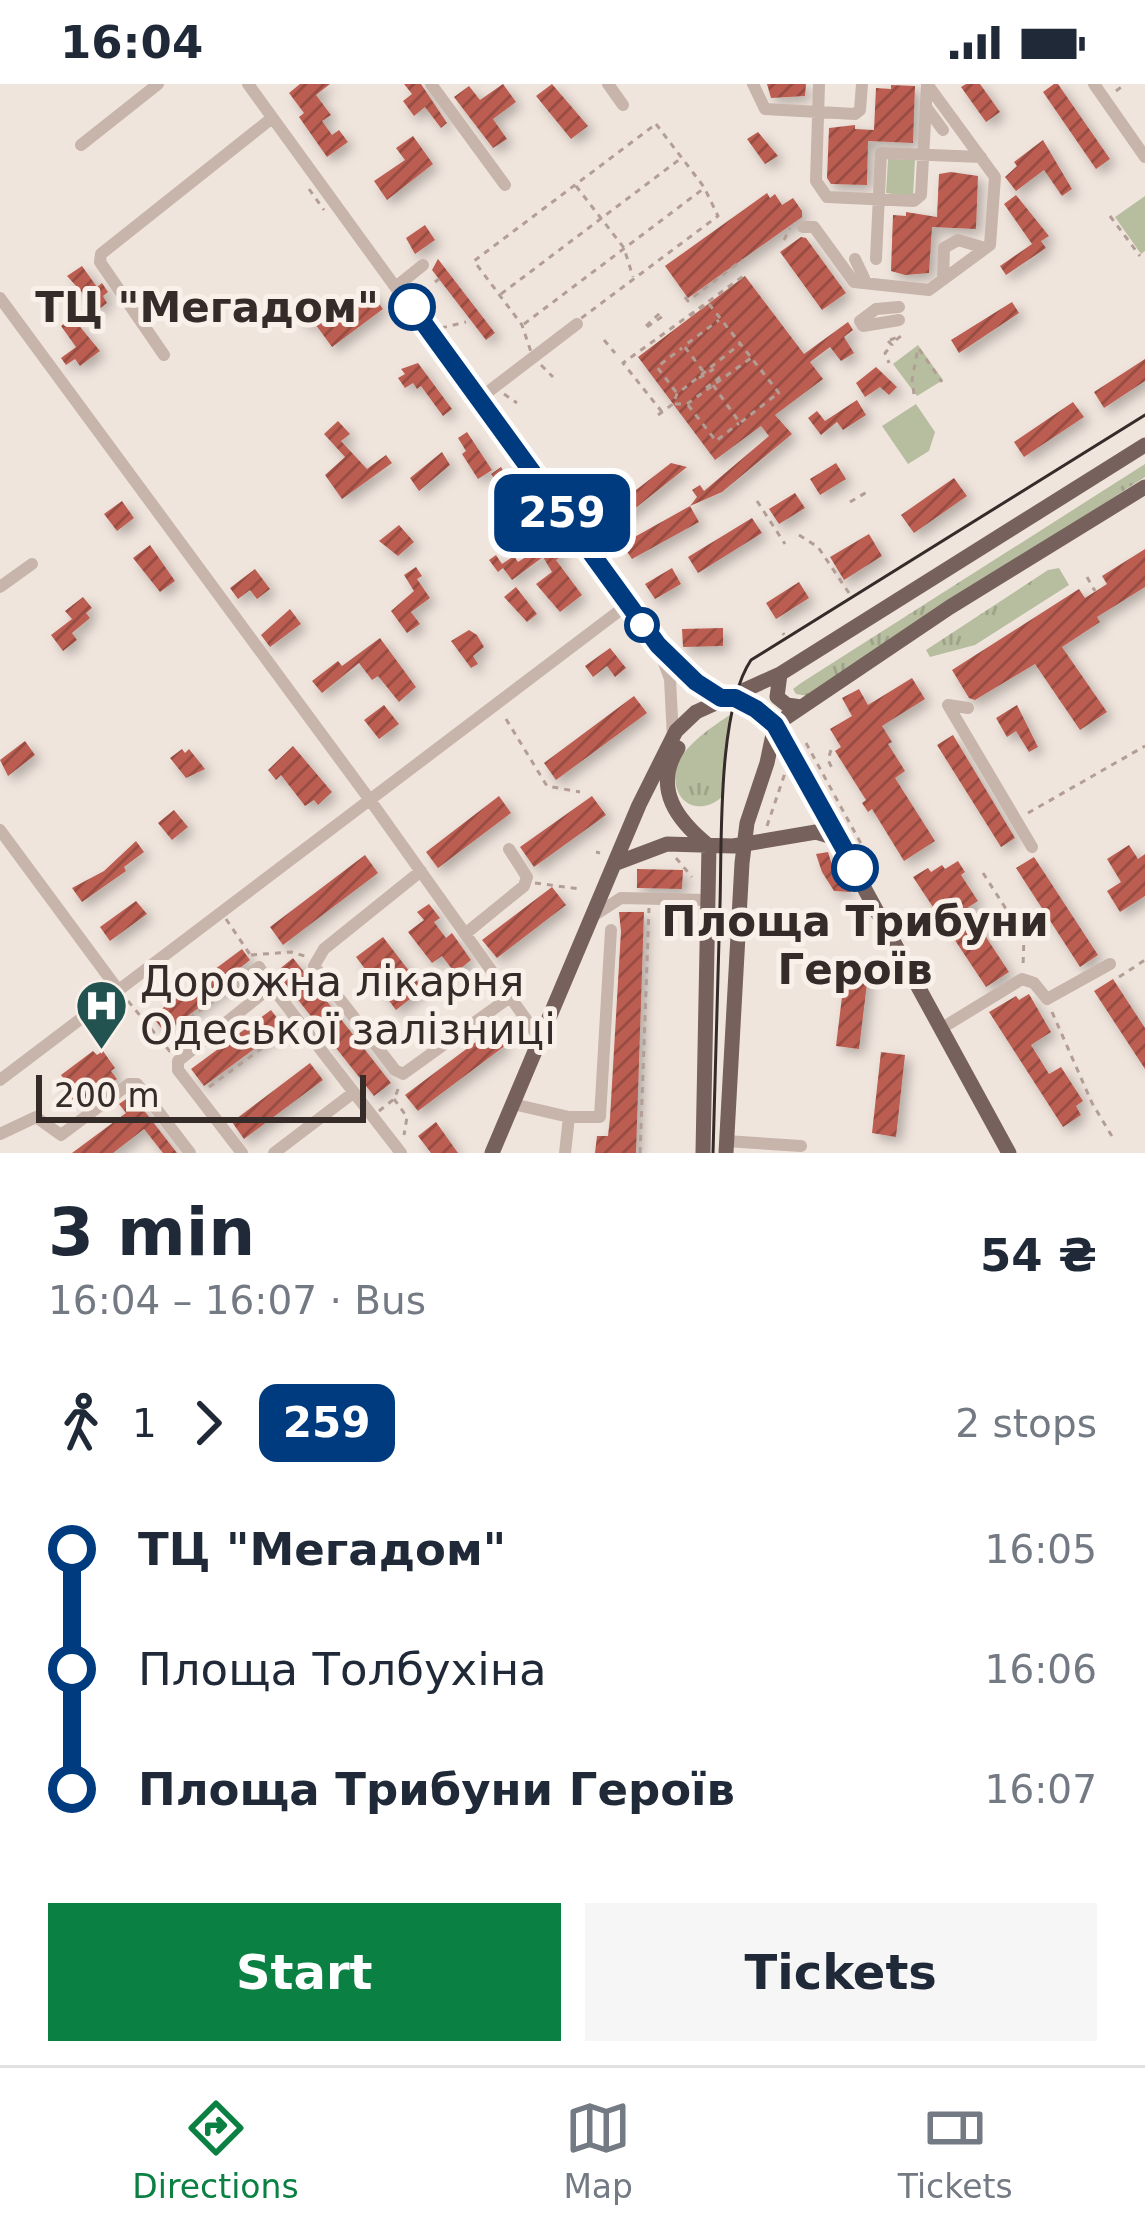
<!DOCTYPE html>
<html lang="en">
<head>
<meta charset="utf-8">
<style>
  body { margin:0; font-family:"DejaVu Sans",sans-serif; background:#f6f6f7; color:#1f2937; height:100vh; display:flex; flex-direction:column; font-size:45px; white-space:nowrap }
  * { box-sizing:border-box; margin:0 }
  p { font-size:39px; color:#747a83 }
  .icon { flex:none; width:66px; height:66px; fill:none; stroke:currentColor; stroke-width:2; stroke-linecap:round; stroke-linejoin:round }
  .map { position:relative; height:1069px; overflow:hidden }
  .sheet { display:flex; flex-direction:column; background:#fff; flex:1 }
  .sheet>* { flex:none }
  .badge { padding:0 24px; border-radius:18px; font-size:42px; line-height:78px }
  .scale { position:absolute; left:36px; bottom:30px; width:330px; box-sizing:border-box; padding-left:12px; border:6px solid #352b29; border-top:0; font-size:33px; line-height:42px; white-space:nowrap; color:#352b29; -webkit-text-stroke:9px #f8f0e9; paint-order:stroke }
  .map>.badge { position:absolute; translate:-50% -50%; box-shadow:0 0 0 6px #fff }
  .legs { display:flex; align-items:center; gap:18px; height:132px; padding:0 48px; font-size:39px }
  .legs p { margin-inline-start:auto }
  .summary { display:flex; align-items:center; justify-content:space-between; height:204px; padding:0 48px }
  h1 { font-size:66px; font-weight:800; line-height:90px }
  .primary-button { display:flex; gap:24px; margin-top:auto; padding:24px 48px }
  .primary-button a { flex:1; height:138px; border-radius:0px; background:#0b8043; color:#fff; font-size:48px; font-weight:800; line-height:138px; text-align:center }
  .primary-button a+a { background:#f6f6f7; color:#1f2937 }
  ul { padding:0 48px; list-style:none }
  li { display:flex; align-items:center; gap:42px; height:120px; font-size:45px }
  li i { display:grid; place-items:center; width:18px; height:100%; margin:0 15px; background:currentColor }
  li i::after { content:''; width:30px; height:30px; margin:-15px; border:9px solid; border-radius:50%; background:#fff }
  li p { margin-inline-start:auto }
  li:first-child i { background:linear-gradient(#0000 50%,currentColor 0) }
  li:last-child i { background:linear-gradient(currentColor 50%,#0000 0) }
  .status { display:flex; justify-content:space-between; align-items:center; height:84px; padding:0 60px; background:#fff; direction:ltr }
  .status svg { height:33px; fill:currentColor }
  .tab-bar { display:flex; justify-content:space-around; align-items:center; height:168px; border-top:3px solid #e0e1e3; background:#fff; font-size:33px; color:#747a83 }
  .tab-bar a { display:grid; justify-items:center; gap:6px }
  .tab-bar .selected { color:#0b8043 }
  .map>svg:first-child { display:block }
  .grass { fill:url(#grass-tufts) }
  .park { fill:#b7be9f }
  .building { fill:url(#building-hatch); filter:url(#shadow) }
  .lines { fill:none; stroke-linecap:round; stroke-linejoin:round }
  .path { stroke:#b39e95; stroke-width:3; stroke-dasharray:6 6; stroke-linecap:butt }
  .minor { stroke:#c7b4aa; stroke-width:12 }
  .major { stroke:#76615c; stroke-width:15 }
  .tram { stroke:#352b29; stroke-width:3 }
  .line-1-casing { stroke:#fff; stroke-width:27 }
  .line-1 { stroke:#003b80; stroke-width:18 }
  .stop-1-dot { fill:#fff; stroke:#003b80; stroke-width:6 }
  .labels { text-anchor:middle; stroke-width:10; stroke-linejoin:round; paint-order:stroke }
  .stop-label { font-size:42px; font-weight:bold; fill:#352b29; stroke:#f8f0e9; text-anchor:end }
  .poi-label { font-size:42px; fill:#352b29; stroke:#f8f0e9; text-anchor:start }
</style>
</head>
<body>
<div class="status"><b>16:04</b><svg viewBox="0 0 49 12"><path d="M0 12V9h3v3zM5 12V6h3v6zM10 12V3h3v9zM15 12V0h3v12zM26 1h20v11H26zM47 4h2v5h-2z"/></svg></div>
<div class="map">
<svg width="1145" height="1069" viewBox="0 0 1145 1069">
  <defs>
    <pattern id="grass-tufts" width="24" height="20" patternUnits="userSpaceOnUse" patternTransform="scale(3)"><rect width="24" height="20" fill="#b7be9f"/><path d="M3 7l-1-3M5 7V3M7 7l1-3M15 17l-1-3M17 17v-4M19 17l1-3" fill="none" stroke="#9ea389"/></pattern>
    <pattern id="building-hatch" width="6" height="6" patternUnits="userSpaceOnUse" patternTransform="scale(3)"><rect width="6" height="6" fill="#bb5d51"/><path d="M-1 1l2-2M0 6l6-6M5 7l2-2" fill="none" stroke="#994d43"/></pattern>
    <filter id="shadow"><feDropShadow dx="5.5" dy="5.5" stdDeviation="6" flood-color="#0004"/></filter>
  </defs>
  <rect width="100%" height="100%" fill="#f0e5dd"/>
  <path class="grass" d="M 1145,380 L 1145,393 L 807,612 L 796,610 L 793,605 L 801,599 Z
    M 1059,484 L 1069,501 L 975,561 L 930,573 L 926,566 L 1048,486 Z
    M 730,631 L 723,712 C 698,735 670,717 676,685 C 679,665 714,641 730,631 Z"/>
  <path class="park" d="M 888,75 L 915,76 L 913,113 L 886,109 Z
    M 1145,112 L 1145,167 L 1141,170 L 1115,133 Z
    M 918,261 L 943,296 L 917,312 L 893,280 Z
    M 916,320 L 935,348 L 929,367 L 908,380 L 882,342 Z"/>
  <path class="building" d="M 300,0 L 330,0 L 316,11 L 331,31 L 322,37 L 332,51 L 339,46 L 348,58 L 327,73 L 299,33 L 304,29 L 289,9 Z
    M 404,0 L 421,0 L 447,39 L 441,44 L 425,23 L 414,32 L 403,17 L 412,10 Z
    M 503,0 L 516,18 L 493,35 L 507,55 L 493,64 L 454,13 L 469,2 L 480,16 Z
    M 552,0 L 588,42 L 571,55 L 536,12 Z
    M 767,0 L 806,0 L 805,12 L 771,14 Z
    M 966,0 L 980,0 L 1000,28 L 986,38 L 961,3 Z
    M 1054,0 L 1058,0 L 1110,75 L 1096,85 L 1043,8 Z
    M 891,1 L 915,2 L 913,59 L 868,57 L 867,101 L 831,100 L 827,94 L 829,44 L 855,41 L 855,45 L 874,46 L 876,4 L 891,5 Z
    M 758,48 L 778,72 L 765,80 L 747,55 Z
    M 413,52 L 433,80 L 387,116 L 374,97 L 405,76 L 396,64 Z
    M 1043,56 L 1072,105 L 1062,112 L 1044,86 L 1016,107 L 1005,93 L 1017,82 L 1014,78 Z
    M 951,88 L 978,92 L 976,145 L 932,143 L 929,189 L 905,191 L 891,187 L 893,131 L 906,132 L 906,128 L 937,133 L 939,90 Z
    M 767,109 L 770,114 L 775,110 L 782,121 L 793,114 L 802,127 L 802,133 L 688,214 L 665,182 Z
    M 1016,111 L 1049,152 L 1041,157 L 1046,164 L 1006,191 L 1000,182 L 1032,160 L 1004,120 Z
    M 425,141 L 435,156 L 415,170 L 406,154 Z
    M 801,153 L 806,154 L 846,209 L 822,226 L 780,168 Z
    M 438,175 L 495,249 L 486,256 L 432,186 Z
    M 82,182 L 97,203 L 102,199 L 108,208 L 103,212 L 107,219 L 98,226 L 67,192 Z
    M 745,192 L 804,270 L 848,238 L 853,246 L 844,253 L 854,269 L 841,277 L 830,263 L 810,278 L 823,295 L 775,331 L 792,350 L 722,408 L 690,422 L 699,438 L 632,475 L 622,460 L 690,422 L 697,413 L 692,406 L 700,401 L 704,407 L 769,352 L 761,342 L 715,376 L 638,273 Z
    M 369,206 L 383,225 L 332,263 L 313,237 L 306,242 L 297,229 L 315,216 L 328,236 Z
    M 1012,218 L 1019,229 L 959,269 L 951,256 Z
    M 72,233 L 100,267 L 80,282 L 75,275 L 66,281 L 61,274 L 76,263 L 61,242 Z
    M 1145,275 L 1145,297 L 1104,324 L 1094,308 Z
    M 418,279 L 452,325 L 443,332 L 421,302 L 417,305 L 413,299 L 405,304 L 398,294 L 405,290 L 401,285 Z
    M 876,283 L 897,303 L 889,311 L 880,303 L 865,313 L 856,299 Z
    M 857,316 L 866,331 L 843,346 L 837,338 L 821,351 L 808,334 L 817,327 L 825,337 Z
    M 1073,318 L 1084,333 L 1024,373 L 1014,358 Z
    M 338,337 L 350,350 L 341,357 L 367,385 L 386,371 L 392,379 L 342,415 L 325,391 L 345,373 L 324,350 Z
    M 467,348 L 492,386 L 478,395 L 462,370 L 466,367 L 458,354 Z
    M 442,368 L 450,381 L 419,407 L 410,394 Z
    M 671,379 L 687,383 L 613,442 L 618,448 L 606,457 L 592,440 Z
    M 836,379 L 846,395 L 820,411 L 810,395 Z
    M 501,383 L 537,446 L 526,453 L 500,415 L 507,411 L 491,390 Z
    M 954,394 L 967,412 L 914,449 L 901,431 Z
    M 795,409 L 805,424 L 779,440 L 769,425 Z
    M 122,417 L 134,434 L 117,447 L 104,430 Z
    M 752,434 L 762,449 L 698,489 L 688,473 Z
    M 399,441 L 414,458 L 398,472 L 379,457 Z
    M 549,448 L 564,471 L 556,476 L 582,511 L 560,528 L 536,500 L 552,488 L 543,473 L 512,496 L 503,484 L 498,488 L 489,476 L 496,471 L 502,480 L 514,472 L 518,478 L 546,460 L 542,453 Z
    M 869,450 L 882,472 L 844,496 L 830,473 Z
    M 150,461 L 175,497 L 160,508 L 133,474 Z
    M 1145,465 L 1145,503 L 1097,533 L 1100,538 L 1062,563 L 1107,628 L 1080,646 L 1035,580 L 975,616 L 969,614 L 952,586 L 1079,505 L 1085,514 L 1107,500 L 1102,492 Z
    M 416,483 L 422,492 L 417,495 L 430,514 L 411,528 L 420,540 L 407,549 L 391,527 L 414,507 L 404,491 Z
    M 672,484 L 681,500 L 655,515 L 645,500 Z
    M 255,485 L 270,505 L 257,515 L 250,506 L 238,515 L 230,504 Z
    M 799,498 L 809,514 L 776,535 L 766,519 Z
    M 516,503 L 537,530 L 527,538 L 504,513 Z
    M 83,513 L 92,524 L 86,529 L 90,534 L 72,549 L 77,556 L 63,567 L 51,551 L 72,535 L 65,527 Z
    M 290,525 L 301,540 L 270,563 L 261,551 Z
    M 723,544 L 723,562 L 683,563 L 682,545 Z
    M 469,546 L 477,551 L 484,563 L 473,572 L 478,580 L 471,584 L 451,557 Z
    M 380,554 L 416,603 L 399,618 L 378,592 L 372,596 L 359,579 L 322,609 L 312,597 L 338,577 L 342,582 Z
    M 610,564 L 626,584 L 615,593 L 607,582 L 593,593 L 585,582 Z
    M 912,594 L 925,615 L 882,642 L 892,658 L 888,660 L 905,687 L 895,694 L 935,757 L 904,777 L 872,725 L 868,728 L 862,719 L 866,716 L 835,667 L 841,663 L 830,645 L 852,632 L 842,614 L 859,605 L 868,621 Z
    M 634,612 L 647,629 L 556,696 L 544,679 Z
    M 384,621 L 399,640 L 379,655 L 364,636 Z
    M 1017,621 L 1038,663 L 1029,668 L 1016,647 L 1007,653 L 996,634 Z
    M 953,651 L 1015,754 L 1001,763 L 937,661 Z
    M 25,657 L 35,671 L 8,692 L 0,676 Z
    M 293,662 L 332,708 L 318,721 L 314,716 L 305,722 L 281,691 L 276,696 L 268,686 Z
    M 182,665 L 185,669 L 189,665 L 205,685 L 186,694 L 170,674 Z
    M 499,712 L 511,729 L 438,784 L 426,768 Z
    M 592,712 L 606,731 L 534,783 L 520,763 Z
    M 174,726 L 188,743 L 172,756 L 158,739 Z
    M 136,757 L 144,768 L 124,783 L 126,787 L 82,818 L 72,804 L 104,787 Z
    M 1129,761 L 1138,775 L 1145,770 L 1145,812 L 1120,828 L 1107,807 L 1121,798 L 1107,775 Z
    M 828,768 L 832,781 L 838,781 L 851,808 L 834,807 L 822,788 L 816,770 Z
    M 365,771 L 378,789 L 283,861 L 270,843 Z
    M 1034,773 L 1098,871 L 1080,883 L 1016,784 Z
    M 958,777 L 965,788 L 961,791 L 978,817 L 967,824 L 1009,888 L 986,903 L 913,793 L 928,784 L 931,788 L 942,781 L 945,785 Z
    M 637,785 L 683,786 L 682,805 L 637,804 Z
    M 552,803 L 566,821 L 497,874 L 482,856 Z
    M 136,817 L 147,830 L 110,857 L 100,843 Z
    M 429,820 L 440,834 L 434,838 L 446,854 L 452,849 L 471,876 L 455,889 L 442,872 L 432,879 L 408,848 L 424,836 L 417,828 Z
    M 619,828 L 644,828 L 636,1069 L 595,1069 L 597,1052 L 608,1052 L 610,1034 L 621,847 Z
    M 383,853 L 423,905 L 396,926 L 356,873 Z
    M 242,865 L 250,876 L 231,891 L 228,902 L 165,949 L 152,932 Z
    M 293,874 L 391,999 L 374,1012 L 276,888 Z
    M 846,880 L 869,883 L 859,965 L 836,962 Z
    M 1113,895 L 1145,944 L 1145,985 L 1094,907 Z
    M 1029,910 L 1051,948 L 1031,961 L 1049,990 L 1061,983 L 1083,1017 L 1076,1022 L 1081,1031 L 1063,1043 L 989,928 L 1016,912 L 1019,916 Z
    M 271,926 L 284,943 L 204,1002 L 191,985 Z
    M 493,945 L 506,961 L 418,1027 L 405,1011 Z
    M 93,967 L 97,971 L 103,967 L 115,984 L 111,987 L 117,995 L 83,1020 L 78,1012 L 73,1016 L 59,998 L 64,995 L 61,991 Z
    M 881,968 L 905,971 L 896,1053 L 872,1049 Z
    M 310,979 L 323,996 L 244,1055 L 232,1038 Z
    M 132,1011 L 177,1069 L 163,1069 L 144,1045 L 113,1069 L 72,1069 L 126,1029 L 119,1020 Z
    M 436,1038 L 458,1069 L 431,1069 L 418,1052 Z"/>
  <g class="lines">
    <path class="path" d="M 1116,7 L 1125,0
      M 656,40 L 704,103 L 718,132 L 532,271 L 522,241 L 474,177 Z
      M 576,102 L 624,164 L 633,193
      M 309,105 L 324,126
      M 1110,132 L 1140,172
      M 784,156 L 790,144
      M 435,198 L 439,195
      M 501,210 L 680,75
      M 685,213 L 688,217 L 742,176
      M 709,220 L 779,309 L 783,306
      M 690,232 L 707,220
      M 524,240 L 703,105
      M 646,242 L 660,229
      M 647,243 L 663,232 L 661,229
      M 441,244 L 466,238
      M 604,256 L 615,269
      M 890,256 L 901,252 L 891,260
      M 888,257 L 892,261 L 885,269 L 889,279
      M 919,265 L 942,298
      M 541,281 L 553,293
      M 703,287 L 684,262 L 719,236
      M 699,294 L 714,285
      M 713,301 L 740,339 L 777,310
      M 706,304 L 720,293
      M 676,308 L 657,283 L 682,264
      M 504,310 L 517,319
      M 914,310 L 912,296 L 918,264
      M 675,320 L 687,320 L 751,274
      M 688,321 L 716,357 L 739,339
      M 662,328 L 623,279 L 745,191
      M 658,331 L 673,320 L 677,310 L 740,260
      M 757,417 L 785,460
      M 850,418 L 867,408
      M 799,451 L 818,463 L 849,509
      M 1087,493 L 1095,507
      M 783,549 L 784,551
      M 506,635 L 547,702 L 580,708
      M 806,659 L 865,767
      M 831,666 L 828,676 L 834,688
      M 1028,729 L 1145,662
      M 767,742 L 785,689
      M 596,768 L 600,769
      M 863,768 L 867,778
      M 676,774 L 692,793
      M 983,789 L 1024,853 L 1023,882
      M 535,799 L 580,805
      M 226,835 L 251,872
      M 251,871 L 291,868 L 308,873
      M 1119,893 L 1145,876
      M 128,917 L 172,970
      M 1052,928 L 1092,1019 L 1113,1054
      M 160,956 L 231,904
      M 209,1003 L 288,945
      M 394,1015 L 407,1033 L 404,1051
      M 379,1027 L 394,1015 L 399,1003
      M 640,1069 L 649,824"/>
    <path class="minor" d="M 248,0 L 645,547 L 683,588 L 721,614
      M 431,0 L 505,101
      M 608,0 L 623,21
      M 753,0 L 765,25 L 855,30 L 860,26 L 862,0
      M 819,0 L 816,97 L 827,113 L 914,117 L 921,111 L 927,1
      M 1094,0 L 1145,73
      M 926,23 L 943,46
      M 81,61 L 158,0
      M 803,143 L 814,143 L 854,198 L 929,206 L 990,161 L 995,93 L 927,0
      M 855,175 L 864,194
      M 876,175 L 881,69 L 981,73
      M 943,196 L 944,164 L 958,156 L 985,164
      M 397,202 L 423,181
      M 0,214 L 370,716 L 540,955
      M 899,236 L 863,242 L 860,237 L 876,225 L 899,223
      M 164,271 L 100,178 L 101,170 L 272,34
      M 480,314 L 577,240
      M 0,503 L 32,480
      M 660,568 L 670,595 L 673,654
      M 968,624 L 948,621 L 1032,763
      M 0,746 L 119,907
      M 421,787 L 324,865 L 314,882 L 395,986 L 403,990 L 510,913
      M 593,832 L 621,814 L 708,816
      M 465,850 L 524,802 L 527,793 L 509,765
      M 238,899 L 259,883 L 275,907
      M 942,944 L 1022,895 L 1034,899 L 1047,915 L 1110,880
      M 0,996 L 627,521
      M 513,1020 L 569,1033 L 600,1033 L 611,846
      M 0,1050 L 36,1033 L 61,1051 L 129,1000 L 137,1000 L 190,1069
      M 726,1057 L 801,1062
      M 242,1069 L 178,986 L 178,977 L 267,906 L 279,912 L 401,1069
      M 274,1069 L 353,1009
      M 565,1069 L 569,1033"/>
    <path class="major" d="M 780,590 L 777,613 L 787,621 L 801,623
      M 729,613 L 756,625 L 775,641 L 1009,1069
      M 775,641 L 950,523 L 1145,403
      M 678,664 C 652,705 678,737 709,762
      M 614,780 L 667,760 L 733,762 L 816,748 L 839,755
      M 492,1069 L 639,721 L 676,647 L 696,628 L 780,590 L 1145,361
      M 703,1069 L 709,762
      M 726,1069 L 742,779 L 747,739 L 767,679 L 775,641"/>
    <path class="tram" d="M 713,1069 C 716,986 717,903 720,820 C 722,758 717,627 751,576 L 1145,331"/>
  </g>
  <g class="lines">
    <defs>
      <path id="line-1" d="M 412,223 L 658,561 L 696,598 L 721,614 L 735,614 L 756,625 L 775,641 L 855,784"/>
    </defs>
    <use href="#line-1" class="line-1-casing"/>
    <use href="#line-1" class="line-1"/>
  </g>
  <defs>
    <symbol id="hospital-pin" viewBox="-11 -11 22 30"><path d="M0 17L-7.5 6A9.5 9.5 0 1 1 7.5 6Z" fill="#225350" stroke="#f8f0e9"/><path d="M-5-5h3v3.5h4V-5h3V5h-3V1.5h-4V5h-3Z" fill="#fff"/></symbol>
  </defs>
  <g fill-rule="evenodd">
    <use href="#hospital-pin" x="72" y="892" width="59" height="81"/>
  </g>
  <g class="stop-1-dot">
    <circle cx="412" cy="223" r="21"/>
    <circle cx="642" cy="541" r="15"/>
    <circle cx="855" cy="784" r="21"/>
  </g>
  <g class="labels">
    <g class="stop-label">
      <text x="379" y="238">ТЦ "Мегадом"</text>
      <text x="855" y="852" text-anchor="middle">Площа Трибуни<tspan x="855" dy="48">Героїв</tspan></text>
    </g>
    <g class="poi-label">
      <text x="140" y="912">Дорожна лікарня<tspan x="140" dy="48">Одеської залізниці</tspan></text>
    </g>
  </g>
</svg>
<div class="scale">200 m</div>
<b class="badge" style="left:562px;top:429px;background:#003b80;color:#fff">259</b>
</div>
<section class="sheet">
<div class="summary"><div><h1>3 min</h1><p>16:04 – 16:07 · Bus</p></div><b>54 ₴</b></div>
<div class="legs"><svg class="icon" aria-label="walk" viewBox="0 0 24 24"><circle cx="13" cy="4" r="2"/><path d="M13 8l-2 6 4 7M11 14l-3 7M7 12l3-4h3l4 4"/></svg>1<svg class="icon" aria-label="forward" viewBox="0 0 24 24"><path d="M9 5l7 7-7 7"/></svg><b class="badge" style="background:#003b80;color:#fff">259</b><p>2 stops</p></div>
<ul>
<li><i style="color:#003b80"></i><b>ТЦ &quot;Мегадом&quot;</b><p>16:05</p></li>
<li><i style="color:#003b80"></i><span>Площа Толбухіна</span><p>16:06</p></li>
<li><i style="color:#003b80"></i><b>Площа Трибуни Героїв</b><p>16:07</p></li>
</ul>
<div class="primary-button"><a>Start</a><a>Tickets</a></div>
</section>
<nav class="tab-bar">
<a class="selected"><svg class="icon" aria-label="directions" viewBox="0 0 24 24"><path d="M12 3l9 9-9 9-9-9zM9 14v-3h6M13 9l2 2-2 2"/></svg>Directions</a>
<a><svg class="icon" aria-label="map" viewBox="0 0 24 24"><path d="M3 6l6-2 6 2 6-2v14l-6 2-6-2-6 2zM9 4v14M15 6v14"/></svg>Map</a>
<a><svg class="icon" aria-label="tickets" viewBox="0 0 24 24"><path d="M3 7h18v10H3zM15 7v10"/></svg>Tickets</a>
</nav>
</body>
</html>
